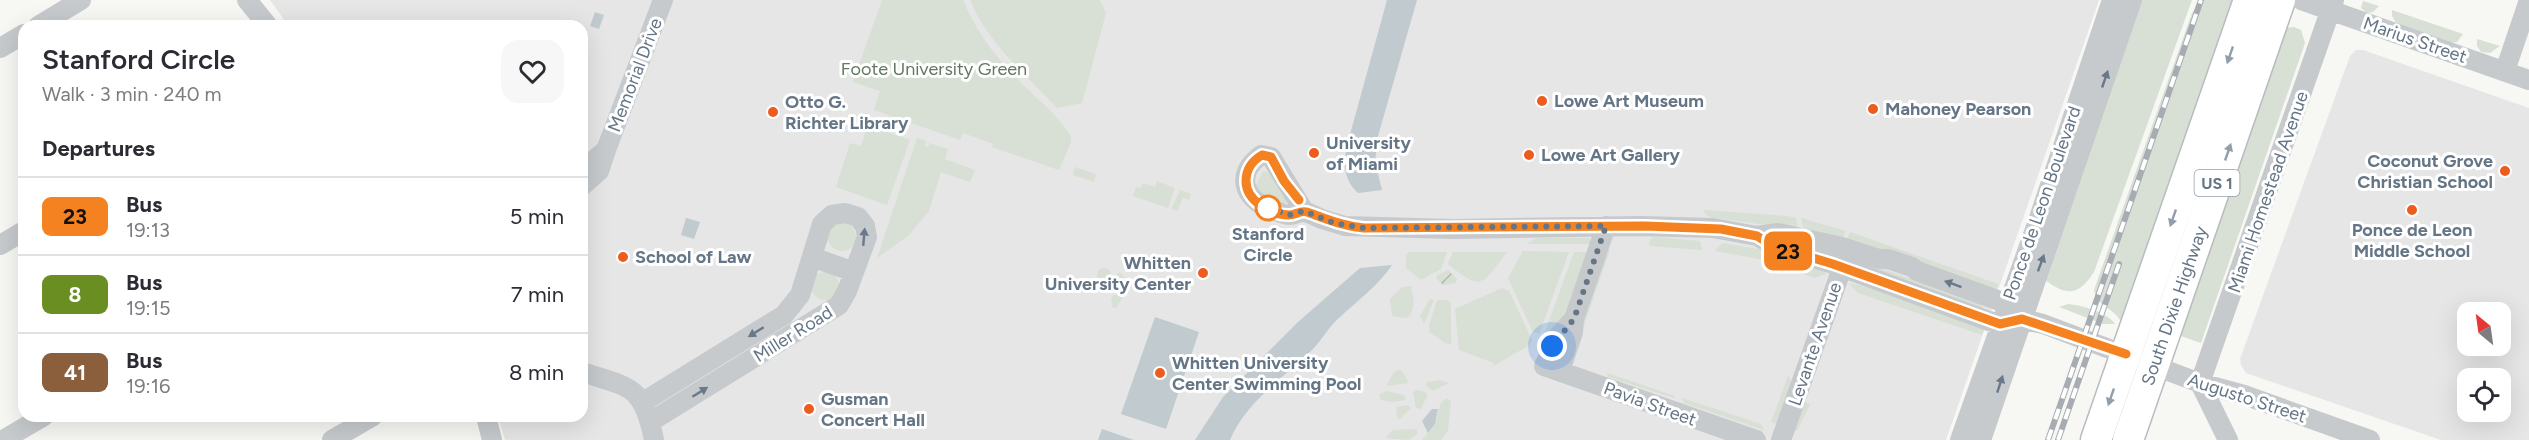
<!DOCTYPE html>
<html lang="en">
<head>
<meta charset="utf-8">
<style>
  body { margin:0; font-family:Figtree,sans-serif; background:#f7f7f7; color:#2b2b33; height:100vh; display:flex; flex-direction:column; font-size:22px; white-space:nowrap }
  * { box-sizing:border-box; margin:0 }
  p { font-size:20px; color:#7c7c81 }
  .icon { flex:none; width:33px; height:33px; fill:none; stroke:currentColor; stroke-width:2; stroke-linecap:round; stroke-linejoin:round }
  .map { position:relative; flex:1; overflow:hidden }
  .sheet { position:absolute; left:18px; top:20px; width:570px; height:402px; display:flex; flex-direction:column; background:#fff; border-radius:18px; box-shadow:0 6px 24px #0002 }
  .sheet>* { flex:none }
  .badge { padding:0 12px; border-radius:9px; font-size:21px; line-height:39px }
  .needle { width:39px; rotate:331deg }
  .fabs { position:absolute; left:2457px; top:302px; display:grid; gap:12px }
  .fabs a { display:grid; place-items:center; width:54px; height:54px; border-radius:12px; background:#fff; box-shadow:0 6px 24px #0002; font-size:30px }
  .you { position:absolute; width:30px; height:30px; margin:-15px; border:4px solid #fff; border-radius:50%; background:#1a73e8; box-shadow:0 0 0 9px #1a73e833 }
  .map>.badge { position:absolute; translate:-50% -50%; box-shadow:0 0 0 3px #fff }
  h2 { padding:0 24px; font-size:22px; line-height:54px }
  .round { display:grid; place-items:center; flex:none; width:63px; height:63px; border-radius:18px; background:#f7f7f7 }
  .summary { display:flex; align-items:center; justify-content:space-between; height:102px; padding:0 24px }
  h1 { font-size:28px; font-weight:600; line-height:45px }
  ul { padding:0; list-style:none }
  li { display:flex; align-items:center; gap:18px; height:78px; padding:0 24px; border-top:2px solid #e1e1e2 }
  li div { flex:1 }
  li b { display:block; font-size:22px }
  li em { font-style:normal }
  li .badge { min-width:66px; font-weight:700; text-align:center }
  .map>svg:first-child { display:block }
  .built { fill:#e5e6e5; fill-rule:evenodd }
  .green { fill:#d8dfd4 }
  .garden { fill:url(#garden-furrows) }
  .water { fill:#c0cacf }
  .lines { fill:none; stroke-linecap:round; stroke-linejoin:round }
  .highway-casing { stroke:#b8bcbf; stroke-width:33 }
  .minor { stroke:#c6cacd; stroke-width:20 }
  .highway { stroke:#fff; stroke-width:30 }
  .rail-casing { stroke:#a6acb2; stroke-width:6 }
  .rail { stroke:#fff; stroke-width:4; stroke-dasharray:11; stroke-linecap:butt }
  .oneway { fill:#929eaa }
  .oneway2 { fill:#69798a }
  .line-casing { stroke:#fff; stroke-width:14 }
  .line { stroke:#f58220; stroke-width:9 }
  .walk { stroke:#647586; stroke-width:6; stroke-dasharray:0 10.8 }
  .poi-dot { fill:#ed5b1e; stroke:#fff; stroke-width:2 }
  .stop-dot { fill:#fff; stroke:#f58220; stroke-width:3 }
  .labels { text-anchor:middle; stroke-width:6; stroke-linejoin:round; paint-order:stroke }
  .shield { fill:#fff; stroke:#929eaa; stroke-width:1.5 }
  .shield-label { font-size:16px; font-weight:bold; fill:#647586 }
  .street-label { font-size:18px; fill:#647586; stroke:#fff }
  .park-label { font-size:18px; fill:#637860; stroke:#fff }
  .poi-label { font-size:18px; font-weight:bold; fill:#647586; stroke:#fff; text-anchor:start }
  .stop-label { font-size:18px; font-weight:bold; fill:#647586; stroke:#fff }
</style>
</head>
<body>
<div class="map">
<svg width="2529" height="440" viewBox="0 0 2529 440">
  <defs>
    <pattern id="garden-furrows" width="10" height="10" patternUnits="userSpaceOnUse" patternTransform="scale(1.5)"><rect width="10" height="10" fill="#d8dfd4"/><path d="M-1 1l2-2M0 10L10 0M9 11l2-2" fill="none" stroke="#b3b9b2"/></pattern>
  </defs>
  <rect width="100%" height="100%" fill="#f7f7f4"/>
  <path class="built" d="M 270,0 L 2099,0 L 1946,440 L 505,440 L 498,416 L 582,416 L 582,26 L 288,25 Z
    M 2356,50 L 2363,50 L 2529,108 L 2529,440 L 2441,440 L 2246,373 L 2241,365 L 2240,359 L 2350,56 ZM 2468,312 L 2500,312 L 2500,345 L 2468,345 ZM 2468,378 L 2500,378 L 2500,411 L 2468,411 Z"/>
  <path class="green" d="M 882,0 L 963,0 C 975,30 994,55 1016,78 C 1035,97 1056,113 1071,136 L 1071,142 L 1059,170 L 992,147 L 993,144 L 963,133 L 960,140 L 874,110 L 880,91 L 853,82 Z
    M 970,0 L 1100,0 L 1106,13 L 1082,103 L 1057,108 C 1025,73 989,45 970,0 Z
    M 2142,0 L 2192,0 L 2094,272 C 2079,295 2068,297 2045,280 L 2047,274 Z
    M 2201,0 L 2237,0 L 2125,318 L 2121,322 C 2114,307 2097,308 2094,290 L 2192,13 Z
    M 2363,1 L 2379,6 L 2373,12 L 2367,13 L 2361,8 Z
    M 2392,10 L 2463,34 L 2457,42 L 2450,43 L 2397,24 L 2392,16 Z
    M 2294,27 L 2301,30 L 2305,43 L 2201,343 L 2181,336 L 2180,332 L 2285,28 Z
    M 2477,39 L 2500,46 L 2490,53 L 2481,52 L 2477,46 Z
    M 867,128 L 880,133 L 881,130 L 910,140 L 887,205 L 836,187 L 850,143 L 861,146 Z
    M 917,138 L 926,141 L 925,146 L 928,147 L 929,143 L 948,149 L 945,159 L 975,170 L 970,182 L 941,172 L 929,211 L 908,236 L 877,258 Z
    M 1075,167 L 1096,174 L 1094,182 L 1073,175 Z
    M 1263,171 L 1270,173 L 1287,201 L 1285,204 L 1259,194 L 1256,185 Z
    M 1157,181 L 1175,188 L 1168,208 L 1133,196 L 1136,187 L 1141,188 L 1143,183 L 1155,187 Z
    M 1180,190 L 1191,194 L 1189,200 L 1183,198 L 1177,211 L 1171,209 Z
    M 1703,210 L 1787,216 L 1796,218 L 1798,228 L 1794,229 L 1709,217 Z
    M 1801,218 L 1846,231 L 1842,240 L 1803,228 Z
    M828 237a14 14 0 1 1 28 0a14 14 0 1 1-28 0Z
    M 1850,232 L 1998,284 L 1995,291 L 1846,241 Z
    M 1653,237 L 1700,241 L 1702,250 L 1650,246 L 1649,242 Z
    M 1537,238 L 1589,238 L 1593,244 L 1526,244 Z
    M 1722,243 L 1776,252 L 1822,268 L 1826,274 L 1815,278 L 1759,259 L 1715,251 Z
    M 1605,250 L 1610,250 L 1573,357 L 1570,354 Z
    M 1523,251 L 1569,252 L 1539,334 L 1533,332 L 1508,278 Z
    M 1409,252 L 1447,252 L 1441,269 L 1421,280 L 1406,268 L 1406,255 Z
    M 1453,252 L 1507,252 C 1482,284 1483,293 1448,264 Z
    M 1574,252 L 1591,252 L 1567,318 L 1544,347 L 1540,346 Z
    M 1877,267 L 1980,303 L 1983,308 L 1978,309 L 1876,274 L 1873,269 Z
    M1097 275a7 7 0 1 1 14 0a7 7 0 1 1-14 0Z
    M811 286a14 14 0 1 1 28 0a14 14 0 1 1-28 0Z
    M 1119,272 L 1124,277 L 1119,289 L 1115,289 L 1112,280 Z
    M 1849,283 L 1866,287 L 1977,325 L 1984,330 L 1982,335 L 1858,293 Z
    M 1411,286 C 1413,297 1417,310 1407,318 L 1392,316 L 1390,299 L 1402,287 Z
    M 1502,288 L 1509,291 L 1532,340 L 1530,345 L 1493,366 L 1494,363 L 1459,350 L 1455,309 Z
    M 1119,292 L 1123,297 L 1116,308 L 1113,308 L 1111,298 Z
    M 1430,299 L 1434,300 L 1424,324 L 1420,316 Z
    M 1437,300 L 1448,300 L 1451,304 L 1451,344 L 1445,343 L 1429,332 L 1429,325 Z
    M 2068,304 C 2081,305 2109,313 2115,324 L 2103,324 L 2059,307 Z
    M 1399,370 L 1402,371 L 1409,383 L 1386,386 L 1394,372 Z
    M 1607,373 L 1675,396 L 1674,398 L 1608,377 Z
    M 1788,376 L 1792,382 L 1779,425 L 1771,422 Z
    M 1439,380 L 1449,383 L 1433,391 L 1426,386 L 1427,382 Z
    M 1416,390 L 1426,392 L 1427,396 L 1421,409 L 1416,408 L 1413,392 Z
    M 1386,391 L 1404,395 L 1406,400 L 1393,402 L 1381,400 L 1379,395 Z
    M 1447,398 L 1451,401 L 1448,431 L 1441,440 L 1422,440 C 1426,435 1432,430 1435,424 C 1440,415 1436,404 1447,398 Z
    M 1682,398 L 1761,424 L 1763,429 L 1761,435 L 1761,429 L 1684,403 Z
    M 1804,402 L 1810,404 L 1797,431 L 1792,431 Z
    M 1407,405 L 1411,408 L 1399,420 L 1396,413 L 1397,407 Z
    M 1417,429 L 1417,435 L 1408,440 L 1385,438 L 1393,430 Z"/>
  <path class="garden" d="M 1448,270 L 1457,279 L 1456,283 L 1443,285 L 1436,278 L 1436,276 Z"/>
  <path class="water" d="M 1387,0 L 1417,0 L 1378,136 L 1375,162 L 1382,190 L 1358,193 C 1344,180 1344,167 1346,149 Z
    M 595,12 L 604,15 L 599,29 L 590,26 Z
    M 686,218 L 700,222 L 694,239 L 681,235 Z
    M 1392,265 C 1378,286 1358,300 1340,317 C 1328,327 1321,342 1310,352 C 1281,380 1247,401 1230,440 L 1195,440 L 1223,397 L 1298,322 L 1360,268 Z
    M 1155,317 L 1199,332 L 1166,429 L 1121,414 Z
    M 1432,409 L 1438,409 L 1435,424 L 1428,433 L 1422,421 Z
    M 1102,429 L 1134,440 L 1098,440 Z"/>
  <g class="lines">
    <defs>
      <g id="highway">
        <path d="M 2096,440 L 2249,0"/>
        <path id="s1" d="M 2128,440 L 2280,0"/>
      </g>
    </defs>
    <use href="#highway" class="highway-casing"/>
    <path class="minor" d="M 247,0 L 268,26
      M 2301,0 L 2529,80
      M 38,26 L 81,0
      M 0,48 L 24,34
      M 2505,71 L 2529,0
      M 606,150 L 663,0
      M 582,170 L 606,150 L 599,171 L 582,186
      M 1304,211 C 1300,212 1294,215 1290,215 C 1284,215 1276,211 1271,209 C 1243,199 1235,174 1261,155 L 1271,157 L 1304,211 L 1322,219 L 1345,226 L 1453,229 L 1639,226 L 1713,228 L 1757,236 L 1778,233 L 1842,247 L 1879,259 L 1888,259 L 1912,267 L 1917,271 L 2008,304 L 2022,319
      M 1757,236 L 1774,246 L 1833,264 L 1989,321 L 2000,324 L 2022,319 L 2043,324 L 2200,383 L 2244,395 L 2370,440
      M 0,245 L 24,231
      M 812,257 L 854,272
      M 1574,319 L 1559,335 L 1544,366 L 1756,440
      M 1560,371 L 1573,332 L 1574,319 L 1606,226
      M 582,372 C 631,388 643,385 654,440
      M 2200,383 L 2334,0
      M 2200,383 L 2228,440
      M 643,402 L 784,315 L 800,295 L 822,224 L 832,215 L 845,213 L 858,217 L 865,226 L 867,237 L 847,291 L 839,305 L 650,422
      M 486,416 L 492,440
      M 3,440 L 44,416
      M 332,440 L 373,416
      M 1781,440 L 1846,257
      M 1960,440 L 2039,218 L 2112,0
      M 1981,440 L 2132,0"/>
    <use href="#highway" class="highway"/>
    <defs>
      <path id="rail" d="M 2048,440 L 2201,0
        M 2058,440 L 2119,264"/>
    </defs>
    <use href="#rail" class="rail-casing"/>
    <use href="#rail" class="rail"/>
  </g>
  <defs><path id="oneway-solid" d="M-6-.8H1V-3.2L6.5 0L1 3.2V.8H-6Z" transform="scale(1.5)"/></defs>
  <g class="oneway">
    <use href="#oneway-solid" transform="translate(2230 55) rotate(109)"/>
    <use href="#oneway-solid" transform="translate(2228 152) rotate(-71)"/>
    <use href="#oneway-solid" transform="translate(2173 218) rotate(109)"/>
    <use href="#oneway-solid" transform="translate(2111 397) rotate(109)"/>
  </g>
  <g class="oneway2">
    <use href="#oneway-solid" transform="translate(2105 79) rotate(-71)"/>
    <use href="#oneway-solid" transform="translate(864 237) rotate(-85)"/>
    <use href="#oneway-solid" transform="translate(2041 263) rotate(-70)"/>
    <use href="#oneway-solid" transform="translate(1953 284) rotate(-160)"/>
    <use href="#oneway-solid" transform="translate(756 332) rotate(148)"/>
    <use href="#oneway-solid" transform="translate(2000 384) rotate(-72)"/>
    <use href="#oneway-solid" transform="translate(700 392) rotate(-32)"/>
  </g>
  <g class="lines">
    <defs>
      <path id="line" d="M 1299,200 L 1284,181 L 1271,157 L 1262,155 C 1252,161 1246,170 1246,181 C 1246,201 1271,215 1289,215 C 1296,215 1300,210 1307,212 C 1327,219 1343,226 1364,228 L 1645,226 L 1721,229 L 1757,236 L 1773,246 L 1833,264 L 2000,324 L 2022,319 L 2126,354"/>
    </defs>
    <use href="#line" class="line-casing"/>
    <use href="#line" class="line"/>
    <path class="walk" d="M 1268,208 L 1264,206 L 1289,215 L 1304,211 L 1334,223 L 1364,228 L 1606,226 L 1574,319 L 1552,346"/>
  </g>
  <g class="poi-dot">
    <circle cx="1542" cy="101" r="6"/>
    <circle cx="1873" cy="109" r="6"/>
    <circle cx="773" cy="112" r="6"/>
    <circle cx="1314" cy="153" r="6"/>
    <circle cx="1529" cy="155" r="6"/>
    <circle cx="2505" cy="171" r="6"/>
    <circle cx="2412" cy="210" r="6"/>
    <circle cx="623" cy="257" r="6"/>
    <circle cx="1203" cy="273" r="6"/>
    <circle cx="1160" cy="373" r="6"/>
    <circle cx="809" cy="409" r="6"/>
  </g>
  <circle class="stop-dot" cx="1268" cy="208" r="12"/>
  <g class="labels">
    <rect class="shield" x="2194.5" y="170" width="45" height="26" rx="4.5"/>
    <g class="shield-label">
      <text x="2217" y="189">US 1</text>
    </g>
    <g class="street-label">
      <text transform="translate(2415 40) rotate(19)" y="6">Marius Street</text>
      <text transform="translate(635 75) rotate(-69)" y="6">Memorial Drive</text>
      <text transform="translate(2268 192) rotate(-71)" y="6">Miami Homestead Avenue</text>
      <text transform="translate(2042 203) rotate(-71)" y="6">Ponce de Leon Boulevard</text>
      <text dy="6" stroke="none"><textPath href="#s1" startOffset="142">South Dixie Highway</textPath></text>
      <text transform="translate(793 334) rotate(-32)" y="6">Miller Road</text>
      <text transform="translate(1815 344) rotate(-71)" y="6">Levante Avenue</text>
      <text transform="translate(2247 398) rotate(18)" y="6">Augusto Street</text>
      <text transform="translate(1650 404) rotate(20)" y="6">Pavia Street</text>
    </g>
    <g class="park-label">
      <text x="934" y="75">Foote University Green</text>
    </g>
    <g class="poi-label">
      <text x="1554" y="107">Lowe Art Museum</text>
      <text x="785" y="108">Otto G.<tspan x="785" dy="21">Richter Library</tspan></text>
      <text x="1885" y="115">Mahoney Pearson</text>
      <text x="1326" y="149">University<tspan x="1326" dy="21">of Miami</tspan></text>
      <text x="1541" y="161">Lowe Art Gallery</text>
      <text x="2493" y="167" text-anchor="end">Coconut Grove<tspan x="2493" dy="21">Christian School</tspan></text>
      <text x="2412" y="236" text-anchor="middle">Ponce de Leon<tspan x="2412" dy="21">Middle School</tspan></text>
      <text x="635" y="263">School of Law</text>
      <text x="1191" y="269" text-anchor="end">Whitten<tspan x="1191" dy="21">University Center</tspan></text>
      <text x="1172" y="369">Whitten University<tspan x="1172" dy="21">Center Swimming Pool</tspan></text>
      <text x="821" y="405">Gusman<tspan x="821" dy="21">Concert Hall</tspan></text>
    </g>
    <g class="stop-label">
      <text x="1268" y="240">Stanford<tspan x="1268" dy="21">Circle</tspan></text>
    </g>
  </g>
</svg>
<div class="fabs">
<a><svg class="needle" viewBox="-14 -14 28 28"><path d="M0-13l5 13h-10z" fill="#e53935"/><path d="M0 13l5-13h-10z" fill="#7c7c81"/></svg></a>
<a><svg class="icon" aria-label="locate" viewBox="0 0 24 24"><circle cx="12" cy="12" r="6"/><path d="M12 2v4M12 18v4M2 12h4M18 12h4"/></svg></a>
</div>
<div class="you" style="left:1552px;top:346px"></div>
<b class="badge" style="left:1788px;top:251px;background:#f58220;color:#111">23</b>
<section class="sheet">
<div class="summary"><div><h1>Stanford Circle</h1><p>Walk · 3 min · 240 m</p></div><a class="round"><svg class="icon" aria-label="heart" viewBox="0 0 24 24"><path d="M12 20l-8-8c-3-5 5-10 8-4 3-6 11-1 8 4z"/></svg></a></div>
<h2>Departures</h2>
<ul>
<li><span class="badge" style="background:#f58220;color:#111">23</span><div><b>Bus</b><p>19:13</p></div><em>5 min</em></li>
<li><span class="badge" style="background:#6b8e23;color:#fff">8</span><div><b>Bus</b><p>19:15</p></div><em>7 min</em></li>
<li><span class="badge" style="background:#8b5e3c;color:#fff">41</span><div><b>Bus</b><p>19:16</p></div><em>8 min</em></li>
</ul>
</section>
</div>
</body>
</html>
